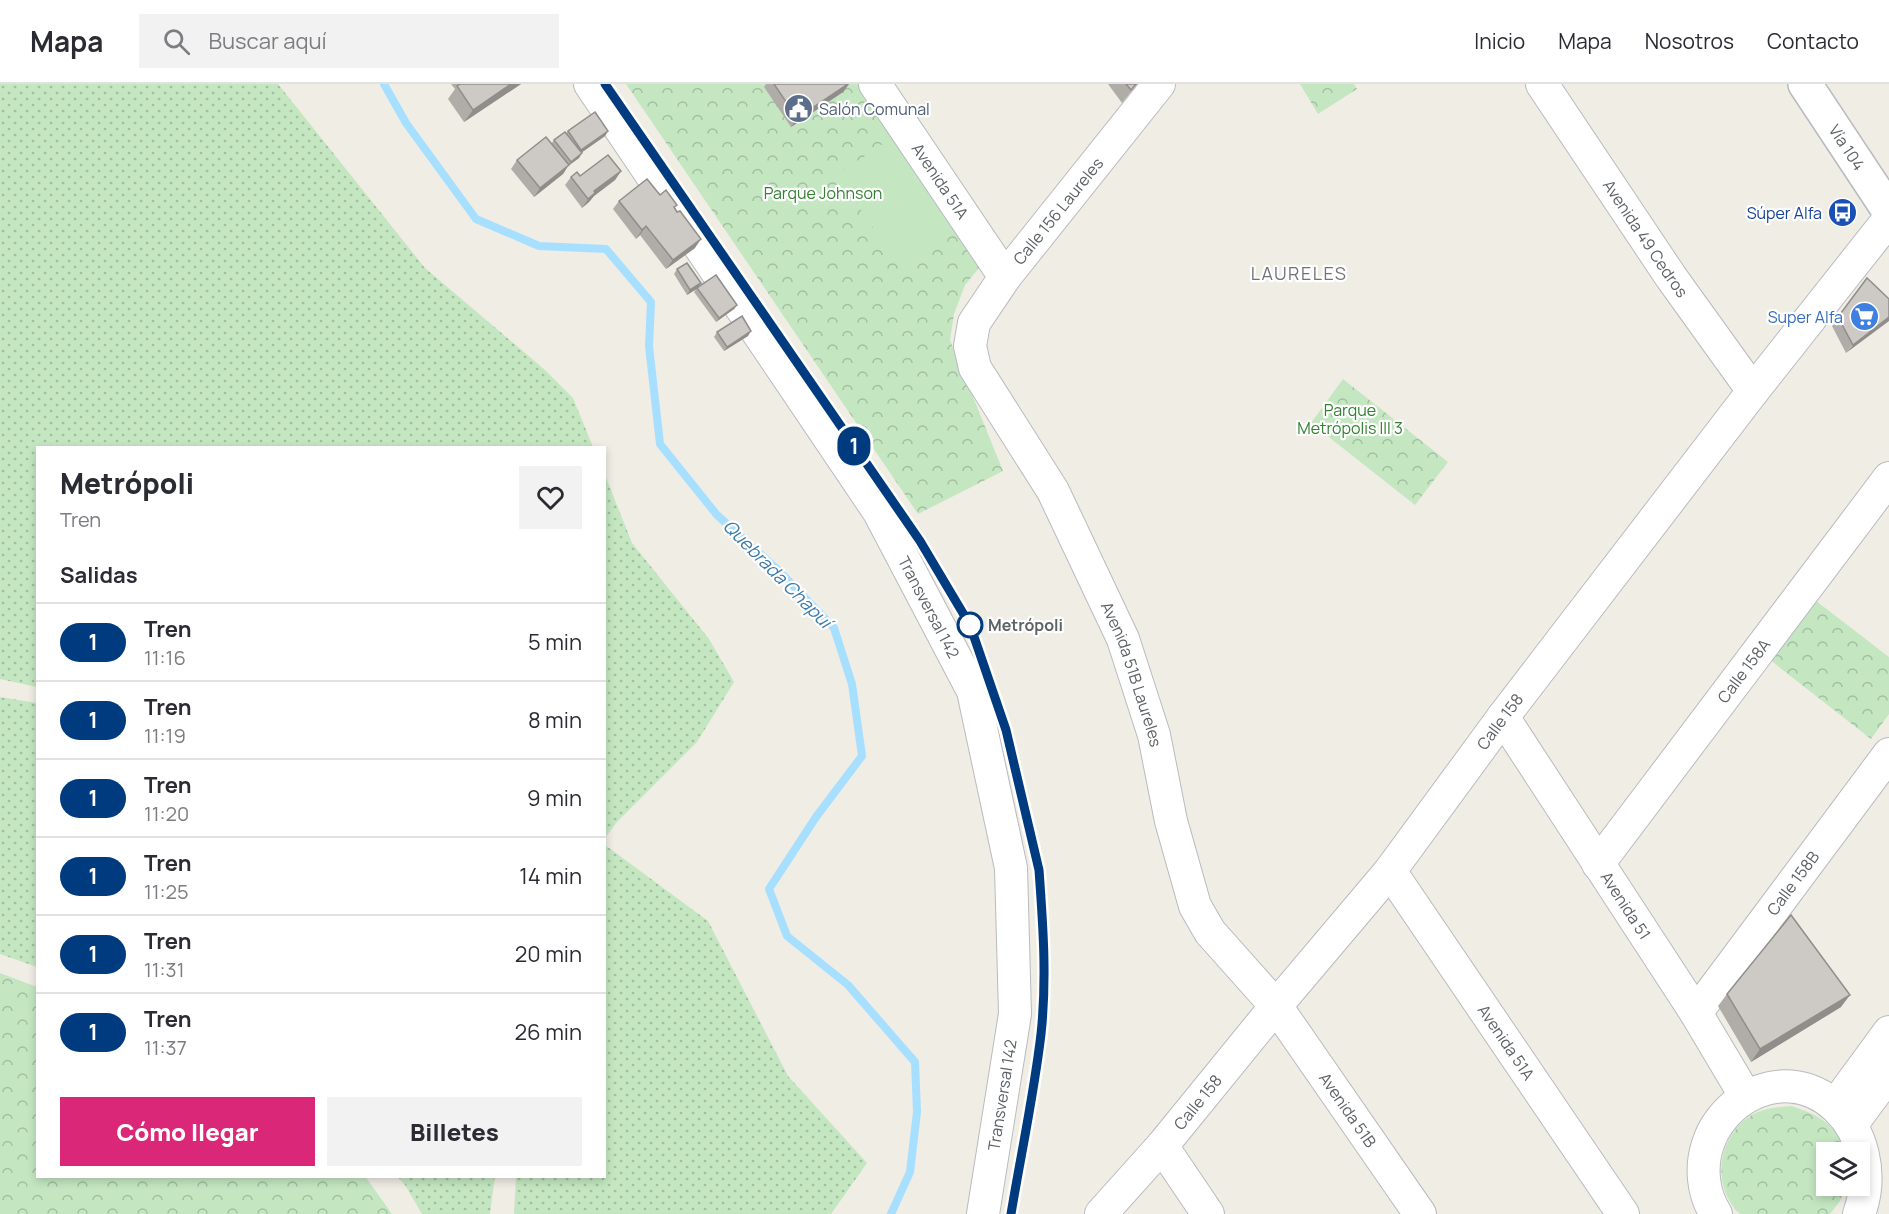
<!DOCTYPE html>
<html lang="es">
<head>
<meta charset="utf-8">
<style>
  body { margin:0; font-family:Manrope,sans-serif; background:#f2f2f3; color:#2b2b33; height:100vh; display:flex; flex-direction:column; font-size:22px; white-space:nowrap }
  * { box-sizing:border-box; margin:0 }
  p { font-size:20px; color:#7c7c81 }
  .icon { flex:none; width:33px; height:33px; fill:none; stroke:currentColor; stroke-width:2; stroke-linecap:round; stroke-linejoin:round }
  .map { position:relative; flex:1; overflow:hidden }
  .panel { position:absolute; left:36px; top:362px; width:570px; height:732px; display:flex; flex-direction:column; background:#fff; border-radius:0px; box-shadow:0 3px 9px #0003 }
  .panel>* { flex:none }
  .badge { padding:0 12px; border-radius:20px; font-size:21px; line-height:39px }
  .buttons { position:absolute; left:1816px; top:1058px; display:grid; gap:12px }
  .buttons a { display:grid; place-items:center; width:54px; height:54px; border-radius:0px; background:#fff; box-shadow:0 3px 9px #0003; font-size:30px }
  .map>.badge { position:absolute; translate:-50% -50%; box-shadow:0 0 0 3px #fff }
  h2 { padding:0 24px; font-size:22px; line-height:54px }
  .round { display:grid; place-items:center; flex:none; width:63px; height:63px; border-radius:0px; background:#f2f2f3 }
  .head { display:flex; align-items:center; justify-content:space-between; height:102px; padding:0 24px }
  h1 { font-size:28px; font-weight:800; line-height:45px }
  .action { display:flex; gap:12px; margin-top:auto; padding:12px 24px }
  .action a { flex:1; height:69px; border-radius:0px; background:#db2777; color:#fff; font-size:24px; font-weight:800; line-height:69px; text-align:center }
  .action a+a { background:#f2f2f3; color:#2b2b33 }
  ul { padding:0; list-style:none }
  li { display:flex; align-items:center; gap:18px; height:78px; padding:0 24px; border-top:2px solid #e1e1e2 }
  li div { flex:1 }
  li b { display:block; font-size:22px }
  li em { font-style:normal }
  li .badge { min-width:66px; font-weight:700; text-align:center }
  header { display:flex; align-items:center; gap:36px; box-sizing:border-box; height:84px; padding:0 30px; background:#fff; border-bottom:2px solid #e1e1e2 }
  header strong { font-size:28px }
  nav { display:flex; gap:33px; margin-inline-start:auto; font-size:21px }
  .search { width:420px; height:54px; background:#f2f2f3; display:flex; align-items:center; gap:15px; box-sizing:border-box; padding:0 21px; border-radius:0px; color:#7c7c81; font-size:22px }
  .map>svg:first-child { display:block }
  .grass { fill:url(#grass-dots) }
  .forest { fill:url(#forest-crowns) }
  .pitch { fill:#c4e7c2 }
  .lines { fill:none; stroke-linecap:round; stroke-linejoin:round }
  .stream { stroke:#a6dfff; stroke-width:8 }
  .minor-casing { stroke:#b8bbbf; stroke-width:34 }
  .secondary-casing { stroke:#b7bbbf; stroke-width:36 }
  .minor { stroke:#fff; stroke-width:32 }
  .secondary { stroke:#fff; stroke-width:33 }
  .rail-casing { stroke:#b4b5b6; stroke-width:7 }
  .rail { stroke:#fff; stroke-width:4.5; stroke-dasharray:14; stroke-linecap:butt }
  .wall { fill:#b0ada9 }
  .shaded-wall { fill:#908d8a }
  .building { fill:#cdc9c5; stroke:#908d8a; stroke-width:1.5 }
  .line-casing { stroke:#fff; stroke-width:14 }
  .line { stroke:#003b80; stroke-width:9 }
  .stop-dot { fill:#fff; stroke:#003b80; stroke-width:3 }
  .labels { text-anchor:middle; stroke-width:4.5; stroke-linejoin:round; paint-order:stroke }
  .service-label { font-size:16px; fill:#4e5e75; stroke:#fff; text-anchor:start }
  .street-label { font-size:16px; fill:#5d6266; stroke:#fff }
  .park-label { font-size:16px; fill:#348132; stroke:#fff }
  .transit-label { font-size:16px; fill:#164399; stroke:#fff; text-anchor:end }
  .shop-label { font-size:16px; fill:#366cbe; stroke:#fff; text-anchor:end }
  .stop-label { font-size:16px; font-weight:bold; fill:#5d6266; stroke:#fff; text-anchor:start }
  .neighbourhood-label { font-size:18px; letter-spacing:1.5px; fill:#6e7478; stroke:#fff }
  .water-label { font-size:18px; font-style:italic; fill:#3d7aab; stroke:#fff }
</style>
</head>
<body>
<header>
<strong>Mapa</strong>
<div class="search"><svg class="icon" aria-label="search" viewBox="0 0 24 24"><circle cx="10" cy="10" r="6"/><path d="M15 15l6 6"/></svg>Buscar aquí</div>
<nav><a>Inicio</a><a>Mapa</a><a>Nosotros</a><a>Contacto</a></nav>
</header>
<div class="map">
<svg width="1889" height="1130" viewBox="0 0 1889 1130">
  <defs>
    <pattern id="grass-dots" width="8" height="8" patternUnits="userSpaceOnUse" patternTransform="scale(1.5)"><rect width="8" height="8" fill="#c4e7c2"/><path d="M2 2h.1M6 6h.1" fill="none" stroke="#a2bfa1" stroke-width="1.8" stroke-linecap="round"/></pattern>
    <pattern id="forest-crowns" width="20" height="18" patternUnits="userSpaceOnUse" patternTransform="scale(1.5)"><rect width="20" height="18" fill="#c4e7c2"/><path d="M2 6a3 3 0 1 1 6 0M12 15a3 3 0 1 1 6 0" fill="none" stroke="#a2bfa1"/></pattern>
  </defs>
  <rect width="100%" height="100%" fill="#f0ede5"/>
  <path class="grass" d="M 0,0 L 278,0 L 425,184 L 545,286 L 573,314 L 593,363 L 38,363 L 37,603 L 0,595 Z
    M 605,391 L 632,459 L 709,555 L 734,598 L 697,658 L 617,738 L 605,754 Z
    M 0,613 L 37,619 L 37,883 L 0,870 Z
    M 605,761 L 708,837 L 788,992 L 867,1079 L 831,1130 L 514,1130 L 516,1092 L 604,1092 Z
    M 397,1092 L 495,1092 L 490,1130 L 422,1130 L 405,1101 Z"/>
  <path class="forest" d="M 626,0 L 871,0 L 988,173 L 965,201 L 954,230 L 950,256 L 1003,387 L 918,430 Z
    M 1300,0 L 1354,0 L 1357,5 L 1318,30 Z
    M 1343,295 L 1448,378 L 1415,421 L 1311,339 Z
    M 1811,513 L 1889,573 L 1889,630 L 1871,655 L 1765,572 Z
    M 0,889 L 37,903 L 38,1092 L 365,1092 L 392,1130 L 0,1130 Z
    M 1791,1022 C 1818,1030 1836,1040 1845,1068 L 1827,1068 L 1827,1101 L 1847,1101 L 1840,1117 L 1830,1130 L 1740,1130 C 1711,1103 1717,1054 1750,1032 C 1763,1024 1777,1023 1791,1022 Z"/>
  <path class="pitch" d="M 893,53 L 957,145 L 900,183 L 837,91 Z"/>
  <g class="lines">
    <path class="stream" d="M 384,0 L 406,39 L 476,135 L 539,162 L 606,165 L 651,218 L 649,262 L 660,360 L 717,431 L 778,486 L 834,544 L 852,600 L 862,672 L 816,733 L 769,805 L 787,852 L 848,901 L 915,978 L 917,1028 L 910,1088 L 891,1130"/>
    <defs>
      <g id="minor">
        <path id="s1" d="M 590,0 L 879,428 L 973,607 L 1011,784 L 1015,930 L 983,1130"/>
        <path id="s2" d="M 875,0 L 1005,193"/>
        <path id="s3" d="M 1159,0 L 1005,193 L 974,239 L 970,262 L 975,284 L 1053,407 L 1123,555 L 1154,651 L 1171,737 L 1195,822 L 1210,848 L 1276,922 L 1420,1130"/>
        <path id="s4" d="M 1542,0 L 1671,193 L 1753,307"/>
        <path id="s5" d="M 1503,633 L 1696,929 L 1746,1013"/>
        <path id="s6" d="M 1598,780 L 1889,394"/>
        <path id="s7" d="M 1390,787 L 1623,1130"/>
        <path id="s8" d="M 1696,929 L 1889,670"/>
        <path d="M 1837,1019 L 1889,948"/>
        <path d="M 1855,1036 L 1889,990"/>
        <path d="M 1162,1062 L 1208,1130"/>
        <path id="s9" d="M 1101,1130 L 1162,1062 L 1276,922 L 1390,787 L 1503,633 L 1753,307 L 1889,135"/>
        <path d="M 1716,1130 C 1703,1110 1700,1083 1708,1060 C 1713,1044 1723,1031 1736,1020 C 1810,965 1889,1048 1859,1130"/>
      </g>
      <g id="secondary">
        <path id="s10" d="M 1805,0 L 1889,127"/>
      </g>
    </defs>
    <use href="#minor" class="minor-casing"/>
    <use href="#secondary" class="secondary-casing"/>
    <use href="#minor" class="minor"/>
    <use href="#secondary" class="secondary"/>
    <defs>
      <path id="rail" d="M 605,0 L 919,457 L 970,541 L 1006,646 L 1039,786 L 1045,872 L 1041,950 L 1011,1130"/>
    </defs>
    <use href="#rail" class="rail-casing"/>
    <use href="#rail" class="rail"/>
  </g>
  <path class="wall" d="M 451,0 L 521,0 L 464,38 L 448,15 L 455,5 Z
    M 766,0 L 849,0 L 843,8 L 791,43 L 764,3 Z
    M 1108,0 L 1137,0 L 1122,19 Z
    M 568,47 L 608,47 L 605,52 L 581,69 L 579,74 L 568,82 L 563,90 L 534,113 L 511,85 L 517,76 L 551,60 L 554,56 L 566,49 Z
    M 621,87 L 615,96 L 594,112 L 589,118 L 582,124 L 565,101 L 571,93 Z
    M 619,117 L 675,124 L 695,164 L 666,185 L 640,151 L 636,155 L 613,125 Z
    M 677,185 L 701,199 L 698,204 L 687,211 L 674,190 Z
    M 1867,194 L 1889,215 L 1846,269 L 1832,242 Z
    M 697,204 L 737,221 L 734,225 L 716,238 L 694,208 Z
    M 717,248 L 748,252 L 724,267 L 714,253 Z
    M 1727,910 L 1841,923 L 1751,978 L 1718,922 Z"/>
  <path class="shaded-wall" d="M 511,0 L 521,0 L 464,38 L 473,26 Z
    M 848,0 L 849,0 L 843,8 L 791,43 L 797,34 Z
    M 608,47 L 605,52 L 578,71 L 581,66 Z
    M 582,69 L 579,74 L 568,82 L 563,90 L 534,113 L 540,104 Z
    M 621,87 L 615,96 L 594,112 L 589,118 L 582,124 L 594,107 Z
    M 646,142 L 640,151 L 636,155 L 642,146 Z
    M 701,155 L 695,164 L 666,185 L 673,176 Z
    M 701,199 L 698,204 L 687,211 L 690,206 Z
    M 737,221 L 734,225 L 716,238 L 719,234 Z
    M 1889,233 L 1889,237 L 1846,269 L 1853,261 Z
    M 751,247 L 748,252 L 724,267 L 727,263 Z
    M 1850,911 L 1841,923 L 1751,978 L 1760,965 Z"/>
  <path class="building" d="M 460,0 L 511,0 L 473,26 L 457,2 Z
    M 774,0 L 848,0 L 797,34 Z
    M 1126,0 L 1136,0 L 1131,6 Z
    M 595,28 L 608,47 L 581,66 L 568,47 Z
    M 565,48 L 582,69 L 571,78 L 554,56 Z
    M 546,53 L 569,81 L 540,104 L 517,76 Z
    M 608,71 L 621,87 L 594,107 L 595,109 L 588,115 L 571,93 L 577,88 L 580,92 Z
    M 647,95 L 660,111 L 666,106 L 677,121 L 674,123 L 677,128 L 680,127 L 701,155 L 673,176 L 646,142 L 642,146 L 619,117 Z
    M 687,179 L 701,199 L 690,206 L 677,185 Z
    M 716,191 L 737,221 L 719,234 L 697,204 Z
    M 1867,194 L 1889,215 L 1889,233 L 1853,261 L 1838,233 Z
    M 742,232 L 751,247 L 727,263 L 717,248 Z
    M 1791,831 L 1850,911 L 1760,965 L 1727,910 Z"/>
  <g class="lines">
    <defs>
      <path id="line" d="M 605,0 L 920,457 L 970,541 L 1006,646 L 1039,786 C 1043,841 1047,895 1041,950 C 1034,1010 1021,1070 1011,1130"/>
    </defs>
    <use href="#line" class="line-casing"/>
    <use href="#line" class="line"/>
  </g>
  <defs>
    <symbol id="civic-disc" viewBox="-11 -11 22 22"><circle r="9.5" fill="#5c6f8a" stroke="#fff"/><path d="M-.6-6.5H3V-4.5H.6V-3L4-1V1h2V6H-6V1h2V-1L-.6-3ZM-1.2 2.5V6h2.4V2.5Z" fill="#fff"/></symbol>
    <symbol id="bus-disc" viewBox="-11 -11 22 22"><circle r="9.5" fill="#1a4fb4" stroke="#fff"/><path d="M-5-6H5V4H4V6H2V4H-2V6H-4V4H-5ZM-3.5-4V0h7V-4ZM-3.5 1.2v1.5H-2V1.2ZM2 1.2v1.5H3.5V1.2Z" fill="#fff"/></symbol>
    <symbol id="supermarket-disc" viewBox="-11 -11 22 22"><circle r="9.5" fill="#3f7fe0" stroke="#fff"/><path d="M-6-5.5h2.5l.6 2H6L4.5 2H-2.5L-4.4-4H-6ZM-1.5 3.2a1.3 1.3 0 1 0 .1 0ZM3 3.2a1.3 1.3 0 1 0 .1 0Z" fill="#fff"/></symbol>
  </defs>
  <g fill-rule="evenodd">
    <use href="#civic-disc" x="782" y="8" width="33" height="33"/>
    <use href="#bus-disc" x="1826" y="112" width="33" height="33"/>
    <use href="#supermarket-disc" x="1848" y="216" width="33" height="33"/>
  </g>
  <circle class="stop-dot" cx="970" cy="541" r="12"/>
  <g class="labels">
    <g class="service-label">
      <text x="819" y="31">Salón Comunal</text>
    </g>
    <g class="street-label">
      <text dy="6" stroke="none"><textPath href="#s10" startOffset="76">Vía 104</textPath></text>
      <text dy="6" stroke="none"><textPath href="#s2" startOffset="117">Avenida 51A</textPath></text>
      <text transform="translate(1058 127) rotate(-51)" y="6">Calle 156 Laureles</text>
      <text dy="6" stroke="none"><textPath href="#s4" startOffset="186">Avenida 49 Cedros</textPath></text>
      <text dy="6" stroke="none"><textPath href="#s1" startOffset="624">Transversal 142</textPath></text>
      <text dy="6" stroke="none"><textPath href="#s6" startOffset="242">Calle 158A</textPath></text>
      <text dy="6" stroke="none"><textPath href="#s3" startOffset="694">Avenida 51B Laureles</textPath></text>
      <text dy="6" stroke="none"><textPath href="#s9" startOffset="634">Calle 158</textPath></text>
      <text dy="6" stroke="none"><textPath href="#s8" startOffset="162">Calle 158B</textPath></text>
      <text dy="6" stroke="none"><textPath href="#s5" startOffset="225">Avenida 51</textPath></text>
      <text dy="6" stroke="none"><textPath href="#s7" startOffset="207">Avenida 51A</textPath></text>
      <text transform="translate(1002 1011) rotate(-81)" y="6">Transversal 142</text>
      <text dy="6" stroke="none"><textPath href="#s9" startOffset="148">Calle 158</textPath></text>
      <text dy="6" stroke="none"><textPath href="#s3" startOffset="1190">Avenida 51B</textPath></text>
    </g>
    <g class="park-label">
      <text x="823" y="115">Parque Johnson</text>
      <text x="1350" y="332">Parque<tspan x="1350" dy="18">Metrópolis III 3</tspan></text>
    </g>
    <g class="transit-label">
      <text x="1822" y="135">Súper Alfa</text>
    </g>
    <g class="shop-label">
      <text x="1843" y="239">Super Alfa</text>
    </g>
    <g class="stop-label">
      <text x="988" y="547">Metrópoli</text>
    </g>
    <g class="neighbourhood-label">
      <text x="1299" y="196">LAURELES</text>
    </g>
    <g class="water-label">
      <text transform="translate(777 490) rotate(45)" y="6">Quebrada Chapuí</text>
    </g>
  </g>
</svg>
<div class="buttons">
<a><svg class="icon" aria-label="layers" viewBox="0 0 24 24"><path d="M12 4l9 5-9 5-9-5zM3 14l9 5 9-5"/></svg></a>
</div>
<b class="badge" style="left:854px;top:362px;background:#003b80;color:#fff">1</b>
<section class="panel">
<div class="head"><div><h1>Metrópoli</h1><p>Tren</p></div><a class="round"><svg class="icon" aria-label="heart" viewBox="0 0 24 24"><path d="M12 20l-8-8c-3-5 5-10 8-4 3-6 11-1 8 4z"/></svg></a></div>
<h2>Salidas</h2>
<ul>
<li><span class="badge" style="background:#003b80;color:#fff">1</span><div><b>Tren</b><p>11:16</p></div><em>5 min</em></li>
<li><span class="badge" style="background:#003b80;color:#fff">1</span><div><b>Tren</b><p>11:19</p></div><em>8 min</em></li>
<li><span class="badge" style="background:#003b80;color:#fff">1</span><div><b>Tren</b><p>11:20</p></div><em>9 min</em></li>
<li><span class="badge" style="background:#003b80;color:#fff">1</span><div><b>Tren</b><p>11:25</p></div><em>14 min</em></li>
<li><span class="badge" style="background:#003b80;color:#fff">1</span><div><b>Tren</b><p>11:31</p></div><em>20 min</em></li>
<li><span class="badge" style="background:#003b80;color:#fff">1</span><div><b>Tren</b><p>11:37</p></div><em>26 min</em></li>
</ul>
<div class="action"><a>Cómo llegar</a><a>Billetes</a></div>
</section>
</div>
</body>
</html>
